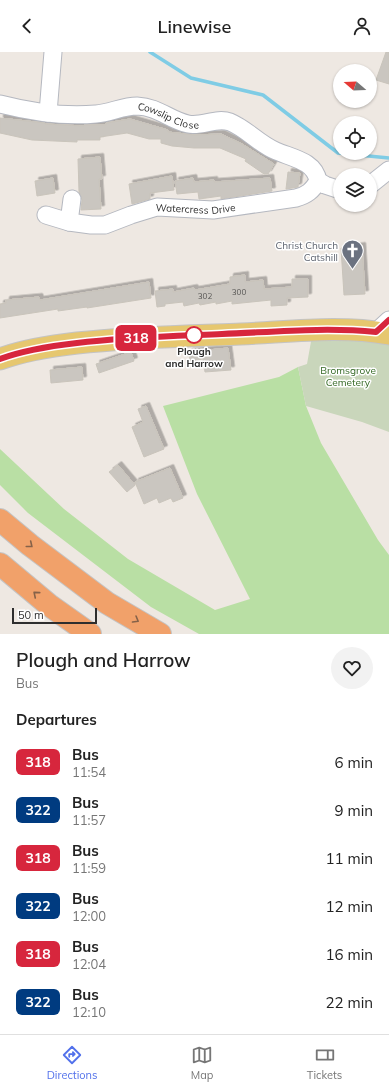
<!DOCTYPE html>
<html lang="en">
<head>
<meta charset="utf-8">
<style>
  body { margin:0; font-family:Mulish,sans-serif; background:#f2f2f2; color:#222; height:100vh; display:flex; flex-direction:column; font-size:15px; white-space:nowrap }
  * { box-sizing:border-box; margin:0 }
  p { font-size:13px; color:#767676 }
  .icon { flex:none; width:22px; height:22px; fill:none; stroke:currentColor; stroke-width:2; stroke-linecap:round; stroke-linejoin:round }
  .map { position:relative; height:582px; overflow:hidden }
  .sheet { display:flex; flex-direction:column; background:#fff; flex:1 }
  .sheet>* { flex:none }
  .badge { padding:0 8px; border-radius:6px; font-size:14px; line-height:26px }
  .needle { width:26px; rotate:289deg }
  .buttons { position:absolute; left:333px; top:12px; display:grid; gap:8px }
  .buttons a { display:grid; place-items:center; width:44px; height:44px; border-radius:50%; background:#fff; box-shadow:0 1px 3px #0004; font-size:20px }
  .scale { position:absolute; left:12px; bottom:10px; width:85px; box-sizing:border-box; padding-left:4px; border:2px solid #2e2e2e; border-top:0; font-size:11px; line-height:14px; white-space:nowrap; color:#2e2e2e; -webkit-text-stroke:3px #fff; paint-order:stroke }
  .map>.badge { position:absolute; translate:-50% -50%; box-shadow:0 0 0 2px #fff }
  h2 { padding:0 16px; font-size:15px; line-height:36px }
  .round { display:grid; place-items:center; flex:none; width:42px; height:42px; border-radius:21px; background:#f2f2f2 }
  .overview { display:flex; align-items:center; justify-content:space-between; height:68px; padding:0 16px }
  h1 { font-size:19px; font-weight:600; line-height:30px }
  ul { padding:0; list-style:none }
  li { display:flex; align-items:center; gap:12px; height:48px; padding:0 16px }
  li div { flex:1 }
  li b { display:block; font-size:15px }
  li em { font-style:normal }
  li .badge { min-width:44px; font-weight:700; text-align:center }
  header { display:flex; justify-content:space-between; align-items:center; height:52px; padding:0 16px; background:#fff; font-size:18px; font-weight:600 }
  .tabs { display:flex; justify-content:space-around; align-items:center; height:56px; border-top:1px solid #e0e0e0; background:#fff; font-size:11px; color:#767676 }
  .tabs a { display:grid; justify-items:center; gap:2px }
  .tabs .on { color:#5271eb }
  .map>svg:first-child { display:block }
  .green { fill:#b9dfa4 }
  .cemetery { fill:#c9d6bb }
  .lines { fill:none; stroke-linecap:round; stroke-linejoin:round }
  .stream { stroke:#7fcce5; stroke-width:3.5 }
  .building { fill:#cac6c0; stroke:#c9c4bb; filter:url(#shadow) }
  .minor-casing { stroke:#b5b8c0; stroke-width:19 }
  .major-casing { stroke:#c4c4c4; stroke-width:23 }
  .highway-casing { stroke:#c4c4c4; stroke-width:24 }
  .minor { stroke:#fff; stroke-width:17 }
  .major { stroke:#e6c76f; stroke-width:21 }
  .highway { stroke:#f1a16a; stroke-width:22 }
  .oneway { stroke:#866249 }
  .line-casing { stroke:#fff; stroke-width:9 }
  .line { stroke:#d7263d; stroke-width:6 }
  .stop-dot { fill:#fff; stroke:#d7263d; stroke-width:2 }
  .labels { text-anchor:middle; stroke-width:3; stroke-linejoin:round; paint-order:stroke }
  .number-label { font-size:8px; fill:#555452 }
  .street-label { font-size:10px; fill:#2e2e2e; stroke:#fff }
  .worship-label { font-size:10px; fill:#5b616d; stroke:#fff; text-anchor:end }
  .stop-label { font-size:10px; font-weight:bold; fill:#2e2e2e; stroke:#fff }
  .park-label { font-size:10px; fill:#326722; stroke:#fff }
</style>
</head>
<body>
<header><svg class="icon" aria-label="back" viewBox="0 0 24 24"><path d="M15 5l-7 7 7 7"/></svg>Linewise<svg class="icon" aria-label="person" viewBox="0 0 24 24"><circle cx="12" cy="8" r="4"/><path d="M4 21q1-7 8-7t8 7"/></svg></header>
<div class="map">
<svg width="389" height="582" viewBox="0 0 389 582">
  <defs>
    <filter id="shadow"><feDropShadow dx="3.5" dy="-3.5" stdDeviation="0" flood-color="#0004"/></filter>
  </defs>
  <rect width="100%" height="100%" fill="#eee8e2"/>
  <path class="green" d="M 298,315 L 306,354 L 321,391 L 378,488 L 389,503 L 389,582 L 199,582 L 151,555 L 28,461 L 0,433 L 0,397 L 64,457 L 128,507 L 215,558 L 250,547 L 197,442 L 163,354 L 279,325 Z"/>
  <path class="cemetery" d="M 312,284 L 389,291 L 389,380 L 362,370 L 306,354 L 298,315 L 307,312 Z"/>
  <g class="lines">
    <path class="stream" d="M 150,0 L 191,26 L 263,43 L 338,101 L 389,106"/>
  </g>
  <path class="building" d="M 386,0 L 389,0 L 389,32 L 376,28 Z
    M 0,66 L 45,71 L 45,72 L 84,74 L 84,73 L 106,73 L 106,71 L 130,67 L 168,78 L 168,80 L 195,83 L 221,82 L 242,92 L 274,112 L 268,122 L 264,122 L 245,109 L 246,107 L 220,96 L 194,96 L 172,94 L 161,91 L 161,87 L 149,87 L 127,81 L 100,85 L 100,88 L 77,88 L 77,90 L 32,88 L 0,81 Z
    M 100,105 L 102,127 L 99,127 L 101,157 L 81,158 L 82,148 L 79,140 L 78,107 Z
    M 288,120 L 300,121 L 298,135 L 286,137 Z
    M 172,124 L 174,138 L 150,141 L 150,147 L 132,152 L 129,132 Z
    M 53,126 L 55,141 L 37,144 L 35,129 Z
    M 193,126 L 194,130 L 214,128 L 214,130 L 270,126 L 272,139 L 221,147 L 221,144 L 199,147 L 198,140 L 177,142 L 175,129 Z
    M 362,194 L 365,242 L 344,243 L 341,196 Z
    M 245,223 L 245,230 L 263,228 L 264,237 L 292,235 L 292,227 L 308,227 L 308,245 L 287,246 L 287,253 L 271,254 L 271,248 L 232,252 L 232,249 L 216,252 L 216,250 L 200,253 L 199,251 L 184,254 L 183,250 L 165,252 L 165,254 L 157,255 L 155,239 L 173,237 L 173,240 L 194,236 L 195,238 L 230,232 L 230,225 Z
    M 149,230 L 151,246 L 87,256 L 87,255 L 58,259 L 58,257 L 0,266 L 0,252 L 6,251 L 6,248 L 39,245 L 40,248 Z
    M 228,296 L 231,318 L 205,320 L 203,307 L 190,309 L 189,300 Z
    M 131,300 L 134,309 L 99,321 L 96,312 Z
    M 82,315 L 83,328 L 51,331 L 50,318 Z
    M 146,354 L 164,397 L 144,405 L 132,375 L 143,370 L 138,357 Z
    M 118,413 L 135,433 L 127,440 L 109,420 Z
    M 170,416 L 183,446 L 173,450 L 171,446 L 159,451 L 157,446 L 144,452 L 135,430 Z"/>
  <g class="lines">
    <defs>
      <g id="minor">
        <path id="s1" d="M 0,52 C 31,60 64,65 96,62 C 110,61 123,54 137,54 C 159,55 169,68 188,72 C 202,75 216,65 230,70 C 247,77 259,92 276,99 C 292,106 315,109 318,129"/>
        <path d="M 48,61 L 53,0"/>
        <path d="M 318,129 L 325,133 L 340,138"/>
        <path d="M 370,133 L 389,118"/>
        <path id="s2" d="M 46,163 L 69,170 L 91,173 L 105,173 L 131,163 L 157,155 L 213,158 L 296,146 C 307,143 312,139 318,129"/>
        <path d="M 69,170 L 72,147"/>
        <path d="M 376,280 L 389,268"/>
      </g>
      <path id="major" d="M 0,307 C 24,298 51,294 77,291 C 131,285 186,284 241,282 C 289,280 341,273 389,282"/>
      <path id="highway" d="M 0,468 L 30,493 L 107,551 L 160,582
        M 0,512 L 49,553 L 90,582"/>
    </defs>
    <use href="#minor" class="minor-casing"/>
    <use href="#major" class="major-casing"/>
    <use href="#highway" class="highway-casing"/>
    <use href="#minor" class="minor"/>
    <use href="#major" class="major"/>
    <use href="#highway" class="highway"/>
  </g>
  <defs><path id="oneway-chevron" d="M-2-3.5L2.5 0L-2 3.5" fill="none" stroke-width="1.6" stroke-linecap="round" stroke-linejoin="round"/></defs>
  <g class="oneway">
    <use href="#oneway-chevron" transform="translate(30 493) rotate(39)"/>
    <use href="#oneway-chevron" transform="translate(36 542) rotate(-140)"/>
    <use href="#oneway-chevron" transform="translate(136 568) rotate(30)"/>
  </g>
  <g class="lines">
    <defs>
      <path id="line" d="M 0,307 C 24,298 51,294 77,291 C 125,285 174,284 222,282 C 273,280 325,275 376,280 L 389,268"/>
    </defs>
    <use href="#line" class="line-casing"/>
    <use href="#line" class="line"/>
  </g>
  <defs>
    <symbol id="church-pin" viewBox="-11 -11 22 30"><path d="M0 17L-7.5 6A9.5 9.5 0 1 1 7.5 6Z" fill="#6b7280" stroke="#fff"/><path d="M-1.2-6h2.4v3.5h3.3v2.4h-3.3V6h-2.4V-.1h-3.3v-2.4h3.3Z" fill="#fff"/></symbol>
  </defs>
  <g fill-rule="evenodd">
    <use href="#church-pin" x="340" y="186" width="25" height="34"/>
  </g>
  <circle class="stop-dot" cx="194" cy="283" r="8"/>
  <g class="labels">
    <g class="number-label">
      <text x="239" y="243">300</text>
      <text x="205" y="247">302</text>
    </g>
    <g class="street-label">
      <text dy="4" stroke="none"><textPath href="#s1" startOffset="172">Cowslip Close</textPath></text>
      <text dy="4" stroke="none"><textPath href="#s2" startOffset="154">Watercress Drive</textPath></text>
    </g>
    <g class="worship-label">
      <text x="338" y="197">Christ Church<tspan x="338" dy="12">Catshill</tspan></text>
    </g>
    <g class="stop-label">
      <text x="194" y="303">Plough<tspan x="194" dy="12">and Harrow</tspan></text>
    </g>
    <g class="park-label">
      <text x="348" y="322">Bromsgrove<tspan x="348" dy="12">Cemetery</tspan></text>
    </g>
  </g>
</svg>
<div class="buttons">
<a><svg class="needle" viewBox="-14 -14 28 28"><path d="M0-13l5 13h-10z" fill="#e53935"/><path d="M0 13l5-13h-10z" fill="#767676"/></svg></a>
<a><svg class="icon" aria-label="locate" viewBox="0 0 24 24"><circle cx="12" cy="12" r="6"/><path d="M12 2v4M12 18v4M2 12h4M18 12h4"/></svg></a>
<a><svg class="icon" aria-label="layers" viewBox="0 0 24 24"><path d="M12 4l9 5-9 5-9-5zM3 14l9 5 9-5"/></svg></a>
</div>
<div class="scale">50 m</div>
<b class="badge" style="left:136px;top:286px;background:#d7263d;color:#fff">318</b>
</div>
<section class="sheet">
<div class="overview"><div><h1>Plough and Harrow</h1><p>Bus</p></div><a class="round"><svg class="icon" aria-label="heart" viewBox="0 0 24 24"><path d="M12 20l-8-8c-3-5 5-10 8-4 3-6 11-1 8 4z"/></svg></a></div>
<h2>Departures</h2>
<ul>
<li><span class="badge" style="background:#d7263d;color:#fff">318</span><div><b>Bus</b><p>11:54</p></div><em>6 min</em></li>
<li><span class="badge" style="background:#003b80;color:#fff">322</span><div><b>Bus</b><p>11:57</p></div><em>9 min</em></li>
<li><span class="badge" style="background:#d7263d;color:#fff">318</span><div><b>Bus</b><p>11:59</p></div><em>11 min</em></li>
<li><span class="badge" style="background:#003b80;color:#fff">322</span><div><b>Bus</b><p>12:00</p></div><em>12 min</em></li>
<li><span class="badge" style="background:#d7263d;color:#fff">318</span><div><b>Bus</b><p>12:04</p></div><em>16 min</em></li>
<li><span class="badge" style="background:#003b80;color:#fff">322</span><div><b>Bus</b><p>12:10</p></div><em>22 min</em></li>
</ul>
</section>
<nav class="tabs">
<a class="on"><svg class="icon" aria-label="directions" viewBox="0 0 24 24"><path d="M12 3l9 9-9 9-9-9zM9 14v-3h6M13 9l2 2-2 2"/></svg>Directions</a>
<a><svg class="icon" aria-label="map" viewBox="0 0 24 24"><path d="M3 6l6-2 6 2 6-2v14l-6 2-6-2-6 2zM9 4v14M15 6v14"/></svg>Map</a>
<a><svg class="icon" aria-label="tickets" viewBox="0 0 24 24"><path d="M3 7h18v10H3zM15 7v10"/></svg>Tickets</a>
</nav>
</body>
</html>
